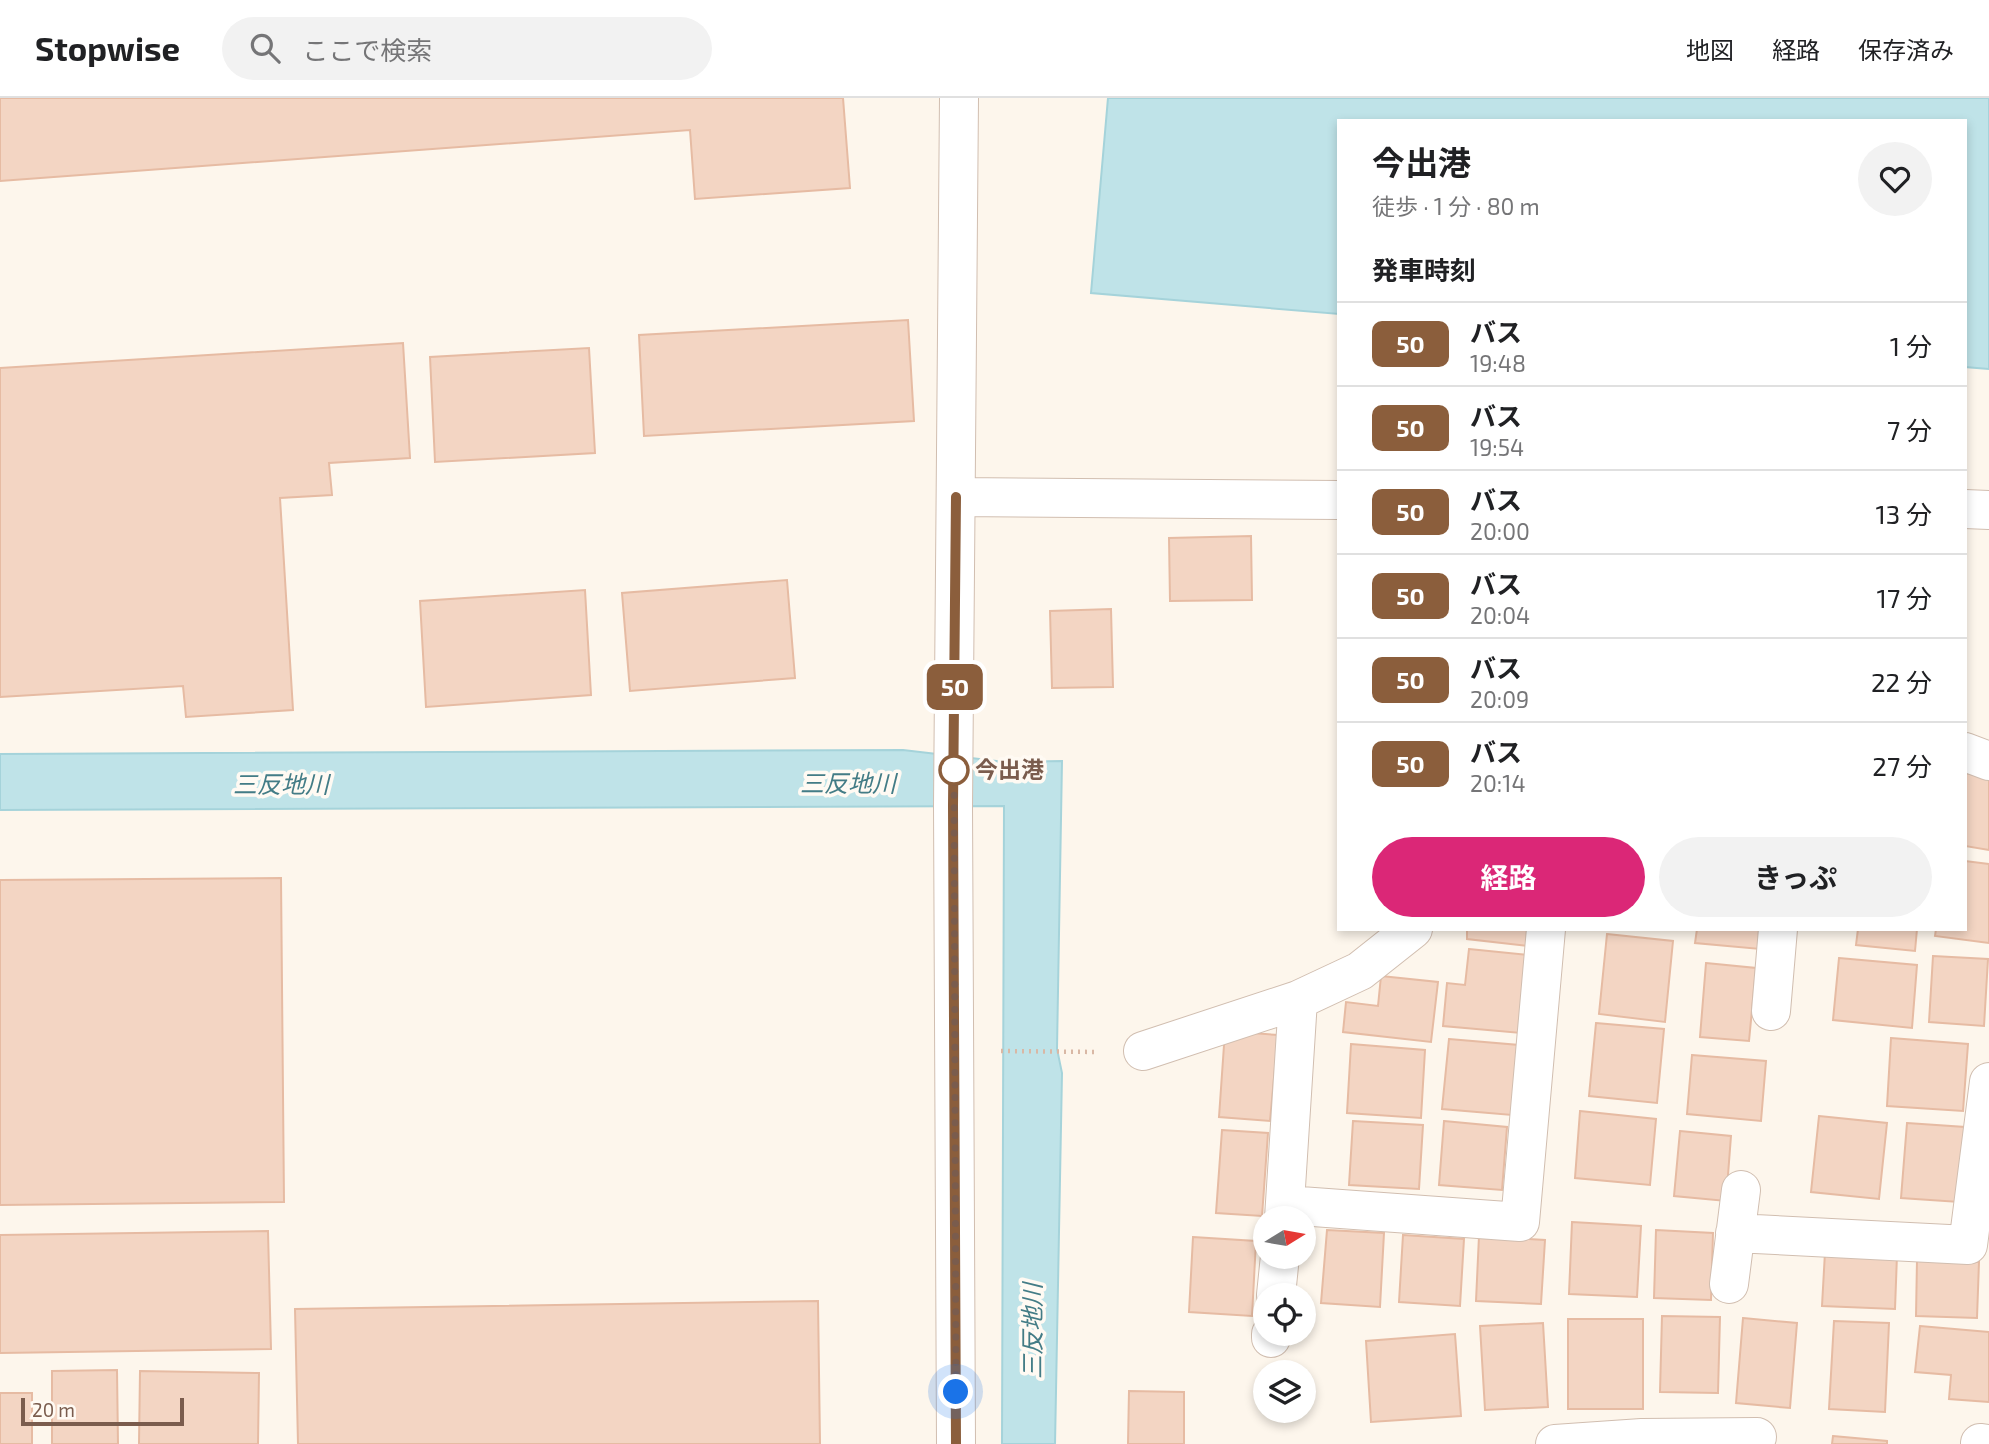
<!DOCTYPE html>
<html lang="ja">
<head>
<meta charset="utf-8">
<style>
  body { margin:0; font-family:"Exo 2","Noto Sans JP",sans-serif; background:#f2f2f2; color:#202124; height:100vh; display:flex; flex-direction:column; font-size:26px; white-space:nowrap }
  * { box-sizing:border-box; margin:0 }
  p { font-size:23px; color:#757577 }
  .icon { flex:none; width:38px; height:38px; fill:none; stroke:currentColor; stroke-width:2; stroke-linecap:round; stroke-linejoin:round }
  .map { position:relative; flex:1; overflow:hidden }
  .drawer { position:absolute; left:1337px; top:21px; width:630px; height:812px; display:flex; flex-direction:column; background:#fff; border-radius:0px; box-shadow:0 4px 10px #0003 }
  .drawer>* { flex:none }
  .badge { padding:0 14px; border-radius:10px; font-size:24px; line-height:46px }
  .needle { width:46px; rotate:79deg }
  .buttons { position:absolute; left:1253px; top:1108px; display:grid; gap:14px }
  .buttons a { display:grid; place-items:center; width:63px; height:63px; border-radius:50%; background:#fff; box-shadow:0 4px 10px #0003; font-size:35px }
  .scale { position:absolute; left:21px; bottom:18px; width:163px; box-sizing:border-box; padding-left:7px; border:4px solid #7a5c4d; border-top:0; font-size:19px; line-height:24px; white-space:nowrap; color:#7a5c4d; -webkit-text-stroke:5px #fffaf3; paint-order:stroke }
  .you { position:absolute; width:35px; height:35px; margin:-18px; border:5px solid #fff; border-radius:50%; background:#1a73e8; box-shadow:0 0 0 10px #1a73e833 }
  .map>.badge { position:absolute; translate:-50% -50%; box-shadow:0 0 0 4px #fff }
  h2 { padding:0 35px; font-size:26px; line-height:63px }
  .round { display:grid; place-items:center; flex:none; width:74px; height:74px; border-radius:37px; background:#f2f2f2 }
  .head { display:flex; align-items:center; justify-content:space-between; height:119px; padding:0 35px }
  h1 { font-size:33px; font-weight:700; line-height:52px }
  .action { display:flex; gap:14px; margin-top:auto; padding:14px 35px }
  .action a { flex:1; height:80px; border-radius:42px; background:#db2777; color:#fff; font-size:28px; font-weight:700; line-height:80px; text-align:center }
  .action a+a { background:#f2f2f2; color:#202124 }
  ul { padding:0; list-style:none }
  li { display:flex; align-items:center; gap:21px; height:84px; padding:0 35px; border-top:2px solid #e0e0e0 }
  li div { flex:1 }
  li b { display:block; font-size:26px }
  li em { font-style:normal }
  li .badge { min-width:77px; font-weight:700; text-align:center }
  header { display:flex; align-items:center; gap:42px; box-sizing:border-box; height:98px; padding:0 35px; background:#fff; border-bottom:2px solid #e0e0e0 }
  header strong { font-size:33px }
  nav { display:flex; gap:38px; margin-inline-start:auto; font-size:24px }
  .search { width:490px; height:63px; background:#f2f2f2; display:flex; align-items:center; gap:18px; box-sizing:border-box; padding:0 24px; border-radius:38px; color:#757577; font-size:26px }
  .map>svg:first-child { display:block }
  .water { fill:#bfe3e8; stroke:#a5d3da; stroke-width:2 }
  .building { fill:#f3d5c3; stroke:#e6bba3; stroke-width:2 }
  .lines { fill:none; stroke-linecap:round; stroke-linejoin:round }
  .minor-casing { stroke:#d1beb0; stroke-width:40 }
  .path { stroke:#d9b8a5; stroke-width:4.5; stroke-dasharray:2 5; stroke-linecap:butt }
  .minor { stroke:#fff; stroke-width:38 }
  .line-casing { stroke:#fff; stroke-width:16 }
  .line { stroke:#8b5e3c; stroke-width:10 }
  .walk { stroke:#7a5c4d; stroke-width:7; stroke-dasharray:0 12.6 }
  .stop-dot { fill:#fff; stroke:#8b5e3c; stroke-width:3.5 }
  .labels { text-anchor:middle; stroke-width:7; stroke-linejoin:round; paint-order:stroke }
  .stop-label { font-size:23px; font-weight:bold; fill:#7a5c4d; stroke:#fffaf3; text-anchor:start }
  .water-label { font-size:24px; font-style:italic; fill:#437c86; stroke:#fffaf3 }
</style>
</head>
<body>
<header>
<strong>Stopwise</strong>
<div class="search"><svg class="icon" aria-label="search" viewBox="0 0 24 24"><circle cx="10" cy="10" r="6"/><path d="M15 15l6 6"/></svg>ここで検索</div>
<nav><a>地図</a><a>経路</a><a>保存済み</a></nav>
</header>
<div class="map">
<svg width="1989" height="1346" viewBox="0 0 1989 1346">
  <rect width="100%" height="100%" fill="#fdf6ec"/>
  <path class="water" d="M 1108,0 L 1989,0 L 1989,271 L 1965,269 L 1965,23 L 1339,23 L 1339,216 L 1091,195 Z
    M 903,652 L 1005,664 L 1062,663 L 1057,951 L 1062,975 L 1055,1346 L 1002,1346 L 1004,708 L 0,712 L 0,656 Z"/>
  <path class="building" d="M 0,0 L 843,0 L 850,90 L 695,101 L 690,32 L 0,83 Z
    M 908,222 L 914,323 L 644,338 L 639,237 Z
    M 403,245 L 410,360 L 329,365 L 332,397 L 280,400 L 293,612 L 186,619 L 183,588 L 0,599 L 0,270 Z
    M 589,250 L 595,355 L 435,364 L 430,259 Z
    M 1251,438 L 1252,502 L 1170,503 L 1169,440 Z
    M 787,482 L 795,580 L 630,593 L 622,495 Z
    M 585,492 L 591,597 L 426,609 L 420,503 Z
    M 1111,511 L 1113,589 L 1052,590 L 1050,513 Z
    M 1965,675 L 1989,679 L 1989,752 L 1965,748 Z
    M 1965,763 L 1989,766 L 1989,845 L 1935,838 L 1936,831 L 1965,831 Z
    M 281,780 L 284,1104 L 0,1107 L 0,782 Z
    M 1467,831 L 1530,831 L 1529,848 L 1467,841 Z
    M 1697,831 L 1762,831 L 1760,851 L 1695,845 Z
    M 1858,831 L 1917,831 L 1915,853 L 1856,847 Z
    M 1607,836 L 1673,843 L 1665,924 L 1599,916 Z
    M 1469,851 L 1529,857 L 1521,935 L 1443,928 L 1447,885 L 1465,887 Z
    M 1933,858 L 1988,861 L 1984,928 L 1929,924 Z
    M 1839,860 L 1917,867 L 1912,930 L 1833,922 Z
    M 1706,865 L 1756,870 L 1749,943 L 1700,939 Z
    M 1381,878 L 1438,884 L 1431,944 L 1343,934 L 1346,904 L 1378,908 Z
    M 1596,925 L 1664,931 L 1657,1005 L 1589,998 Z
    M 1225,933 L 1278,937 L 1270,1023 L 1219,1019 Z
    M 1891,940 L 1968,946 L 1963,1013 L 1887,1008 Z
    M 1449,941 L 1519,947 L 1512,1017 L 1442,1011 Z
    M 1351,946 L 1425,952 L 1421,1020 L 1347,1015 Z
    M 1692,957 L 1766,963 L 1761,1023 L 1687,1016 Z
    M 1580,1013 L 1656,1021 L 1650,1087 L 1575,1080 Z
    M 1819,1018 L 1887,1025 L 1879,1101 L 1811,1094 Z
    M 1353,1023 L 1423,1027 L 1419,1091 L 1349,1087 Z
    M 1444,1023 L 1507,1029 L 1502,1092 L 1439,1087 Z
    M 1907,1025 L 1965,1029 L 1959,1104 L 1901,1100 Z
    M 1222,1032 L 1268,1035 L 1262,1118 L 1216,1115 Z
    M 1680,1033 L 1731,1038 L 1726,1103 L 1674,1098 Z
    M 1572,1124 L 1641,1128 L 1637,1199 L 1569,1196 Z
    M 1327,1132 L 1384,1135 L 1380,1209 L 1321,1205 Z
    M 1656,1132 L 1713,1135 L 1711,1202 L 1654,1200 Z
    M 268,1133 L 271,1251 L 0,1255 L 0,1137 Z
    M 1403,1137 L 1464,1141 L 1460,1208 L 1399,1204 Z
    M 1479,1138 L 1545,1142 L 1541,1206 L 1476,1203 Z
    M 1193,1139 L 1256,1143 L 1252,1218 L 1189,1214 Z
    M 1825,1154 L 1897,1157 L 1895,1211 L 1822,1208 Z
    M 1917,1162 L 1979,1164 L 1977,1220 L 1916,1218 Z
    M 818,1203 L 820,1346 L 298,1346 L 295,1211 Z
    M 1662,1218 L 1720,1219 L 1718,1295 L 1660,1294 Z
    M 1743,1220 L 1797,1225 L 1790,1310 L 1736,1305 Z
    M 1568,1221 L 1643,1221 L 1643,1311 L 1568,1311 Z
    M 1834,1223 L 1889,1225 L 1885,1314 L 1829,1311 Z
    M 1543,1225 L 1548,1309 L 1485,1312 L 1480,1228 Z
    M 1920,1228 L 1989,1234 L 1989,1304 L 1949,1301 L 1951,1277 L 1915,1274 Z
    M 1455,1236 L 1461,1318 L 1371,1324 L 1366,1243 Z
    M 117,1272 L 118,1346 L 52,1346 L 52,1273 Z
    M 140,1273 L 259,1275 L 258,1346 L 139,1346 Z
    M 1129,1293 L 1184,1294 L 1184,1346 L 1128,1346 Z
    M 0,1295 L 32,1295 L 32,1346 L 0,1346 Z
    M 1833,1338 L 1887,1343 L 1887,1346 L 1832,1346 Z"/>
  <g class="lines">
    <defs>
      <path id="minor" d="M 956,399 L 1339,402
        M 1965,411 L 1989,412
        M 1965,654 L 1989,663
        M 1771,913 L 1778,831
        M 1143,953 L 1298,902 L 1360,873 L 1413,831
        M 1286,1107 L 1520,1124 L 1546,831
        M 1284,1120 L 1298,902
        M 1735,1135 L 1968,1147 L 1989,984
        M 1729,1186 L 1741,1092
        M 1276,1197 L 1280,1158
        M 1271,1240 L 1271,1236
        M 1980,1345 L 1989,1346
        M 956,1346 L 953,708 L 959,0
        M 1555,1346 L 1642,1340 L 1757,1339"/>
    </defs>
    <use href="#minor" class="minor-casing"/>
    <path class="path" d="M 1001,953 L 1098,954"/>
    <use href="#minor" class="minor"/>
  </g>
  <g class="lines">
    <defs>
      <path id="line" d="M 956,399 L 953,708 L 956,1346"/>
    </defs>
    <use href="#line" class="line-casing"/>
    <use href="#line" class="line"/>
    <path class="walk" d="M 954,672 L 956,1294"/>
  </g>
  <circle class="stop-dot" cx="954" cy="672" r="14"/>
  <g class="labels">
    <g class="stop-label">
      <text x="975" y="680">今出港</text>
    </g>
    <g class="water-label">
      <text x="848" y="694">三反地川</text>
      <text x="281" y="695">三反地川</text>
      <text transform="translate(1033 1233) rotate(-90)" y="8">三反地川</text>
    </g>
  </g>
</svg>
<div class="buttons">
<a><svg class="needle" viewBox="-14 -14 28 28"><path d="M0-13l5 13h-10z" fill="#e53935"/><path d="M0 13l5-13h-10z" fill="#757577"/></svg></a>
<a><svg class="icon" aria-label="locate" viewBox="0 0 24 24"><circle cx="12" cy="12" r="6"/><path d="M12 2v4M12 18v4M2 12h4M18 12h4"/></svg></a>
<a><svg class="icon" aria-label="layers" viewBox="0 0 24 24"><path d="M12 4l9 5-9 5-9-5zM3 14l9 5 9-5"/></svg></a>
</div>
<div class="scale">20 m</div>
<div class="you" style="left:956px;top:1294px"></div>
<b class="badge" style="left:955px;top:589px;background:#8b5e3c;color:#fff">50</b>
<section class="drawer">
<div class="head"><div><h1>今出港</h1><p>徒歩 · 1 分 · 80 m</p></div><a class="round"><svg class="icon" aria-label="heart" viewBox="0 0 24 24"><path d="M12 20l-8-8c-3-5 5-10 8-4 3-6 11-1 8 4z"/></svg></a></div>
<h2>発車時刻</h2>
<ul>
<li><span class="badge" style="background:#8b5e3c;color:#fff">50</span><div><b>バス</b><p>19:48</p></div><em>1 分</em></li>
<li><span class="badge" style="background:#8b5e3c;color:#fff">50</span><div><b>バス</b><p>19:54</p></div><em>7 分</em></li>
<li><span class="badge" style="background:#8b5e3c;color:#fff">50</span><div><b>バス</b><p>20:00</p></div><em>13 分</em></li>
<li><span class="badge" style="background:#8b5e3c;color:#fff">50</span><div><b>バス</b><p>20:04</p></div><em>17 分</em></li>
<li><span class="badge" style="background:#8b5e3c;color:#fff">50</span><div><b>バス</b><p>20:09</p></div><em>22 分</em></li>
<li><span class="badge" style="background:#8b5e3c;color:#fff">50</span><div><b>バス</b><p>20:14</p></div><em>27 分</em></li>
</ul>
<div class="action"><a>経路</a><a>きっぷ</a></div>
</section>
</div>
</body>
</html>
